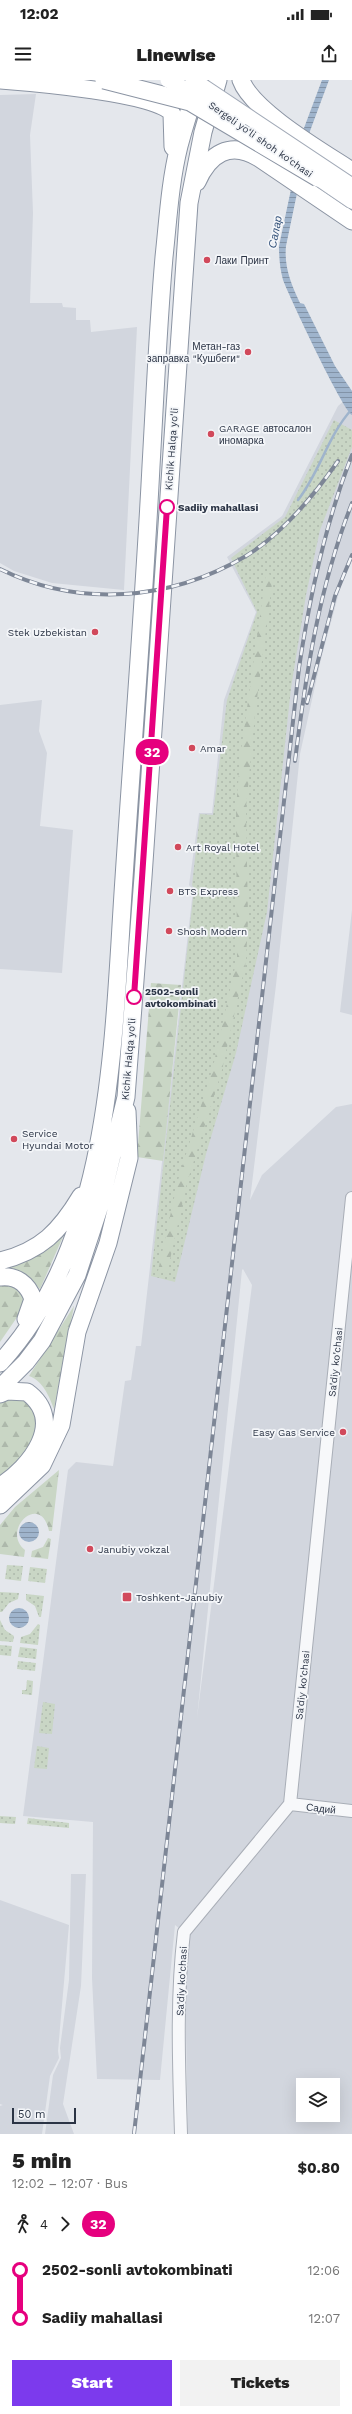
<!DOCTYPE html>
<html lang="en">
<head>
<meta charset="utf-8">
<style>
  body { margin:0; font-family:"Work Sans",sans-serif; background:#f2f2f2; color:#222; height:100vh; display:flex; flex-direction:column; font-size:15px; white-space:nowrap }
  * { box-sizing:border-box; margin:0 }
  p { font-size:13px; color:#767676 }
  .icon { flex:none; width:22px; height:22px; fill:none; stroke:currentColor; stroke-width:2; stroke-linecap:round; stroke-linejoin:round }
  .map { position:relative; height:2054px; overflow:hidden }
  .side { display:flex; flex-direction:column; background:#fff; flex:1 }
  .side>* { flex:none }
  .badge { padding:0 8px; border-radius:13px; font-size:14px; line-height:26px }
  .fabs { position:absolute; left:296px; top:1998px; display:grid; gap:8px }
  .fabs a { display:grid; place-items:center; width:44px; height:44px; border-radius:0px; background:#fff; box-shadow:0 4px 16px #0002; font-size:20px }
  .scale { position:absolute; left:12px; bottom:10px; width:64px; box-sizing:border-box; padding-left:4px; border:2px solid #2b3445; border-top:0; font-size:11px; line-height:14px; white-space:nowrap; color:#2b3445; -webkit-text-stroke:3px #f4f6f9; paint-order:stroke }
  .map>.badge { position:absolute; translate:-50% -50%; box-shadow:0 0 0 2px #fff }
  .legs { display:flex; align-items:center; gap:6px; height:44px; padding:0 12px; font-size:13px }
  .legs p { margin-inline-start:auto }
  .summary { display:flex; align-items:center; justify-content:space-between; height:68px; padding:0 12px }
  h1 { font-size:22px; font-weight:800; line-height:30px }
  .cta { display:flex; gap:8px; margin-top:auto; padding:8px 12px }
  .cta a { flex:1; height:46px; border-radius:0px; background:#7c3aed; color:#fff; font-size:16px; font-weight:800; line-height:46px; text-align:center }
  .cta a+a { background:#f2f2f2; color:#222 }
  ul { padding:0 12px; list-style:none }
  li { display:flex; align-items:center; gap:14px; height:48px; font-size:15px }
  li i { display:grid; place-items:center; width:6px; height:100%; margin:0 5px; background:currentColor }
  li i::after { content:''; width:10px; height:10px; margin:-5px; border:3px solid; border-radius:50%; background:#fff }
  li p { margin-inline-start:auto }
  li:first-child i { background:linear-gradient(#0000 50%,currentColor 0) }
  li:last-child i { background:linear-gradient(currentColor 50%,#0000 0) }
  .status { display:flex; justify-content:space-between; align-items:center; height:28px; padding:0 20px; background:#fff; direction:ltr }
  .status svg { height:11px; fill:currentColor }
  header { display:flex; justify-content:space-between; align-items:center; height:52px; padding:0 12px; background:#fff; font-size:18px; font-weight:800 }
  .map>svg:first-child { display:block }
  .built { fill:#d2d6de; fill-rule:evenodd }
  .grass { fill:url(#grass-dots) }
  .forest { fill:url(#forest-firs) }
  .water { fill:url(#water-rules) }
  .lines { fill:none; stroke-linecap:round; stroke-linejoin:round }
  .stream { stroke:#9fb4cc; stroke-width:2.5 }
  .minor-casing { stroke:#a9aeb7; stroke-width:14 }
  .highway-casing { stroke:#8b94a3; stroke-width:19 }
  .minor { stroke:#f7f8fa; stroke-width:12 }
  .highway { stroke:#fff; stroke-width:17 }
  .rail-casing { stroke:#7d8696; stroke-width:4 }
  .rail { stroke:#f4f6f9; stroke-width:2.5; stroke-dasharray:8; stroke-linecap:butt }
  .major-bridge-casing { stroke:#a3abb8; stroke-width:17; stroke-linecap:butt }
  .highway-bridge-casing { stroke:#8b94a3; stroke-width:19; stroke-linecap:butt }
  .major-bridge { stroke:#fff; stroke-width:15 }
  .highway-bridge { stroke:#fff; stroke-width:17 }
  .line-1-casing { stroke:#fff; stroke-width:9 }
  .line-1 { stroke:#e6007e; stroke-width:6 }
  .poi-dot { fill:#d1495b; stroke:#f4f6f9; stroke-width:1.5 }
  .stop-1-dot { fill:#fff; stroke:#e6007e; stroke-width:2 }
  .labels { text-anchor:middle; stroke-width:3.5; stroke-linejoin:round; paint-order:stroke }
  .street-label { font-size:10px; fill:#2b3445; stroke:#f4f6f9 }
  .poi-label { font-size:10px; fill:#2b3445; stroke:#f4f6f9; text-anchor:start }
  .stop-label { font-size:10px; font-weight:bold; fill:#2b3445; stroke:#f4f6f9; text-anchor:start }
  .water-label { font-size:11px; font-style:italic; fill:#34527a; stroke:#f4f6f9 }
</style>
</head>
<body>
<div class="status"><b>12:02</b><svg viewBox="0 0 49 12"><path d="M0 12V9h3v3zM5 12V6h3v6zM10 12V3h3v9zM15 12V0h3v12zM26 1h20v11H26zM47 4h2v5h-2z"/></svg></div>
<header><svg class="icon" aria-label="menu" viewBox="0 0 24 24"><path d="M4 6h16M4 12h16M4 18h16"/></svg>Linewise<svg class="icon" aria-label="share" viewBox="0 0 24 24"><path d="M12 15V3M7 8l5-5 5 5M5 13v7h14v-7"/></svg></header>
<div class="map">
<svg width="352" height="2054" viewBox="0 0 352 2054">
  <defs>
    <pattern id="grass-dots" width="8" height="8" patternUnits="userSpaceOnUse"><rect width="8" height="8" fill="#c9d6c5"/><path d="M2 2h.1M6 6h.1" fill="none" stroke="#adb8ab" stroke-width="1.8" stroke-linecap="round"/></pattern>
    <pattern id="forest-firs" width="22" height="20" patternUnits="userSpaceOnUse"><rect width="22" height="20" fill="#c9d6c5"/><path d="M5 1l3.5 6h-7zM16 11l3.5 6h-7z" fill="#adb8ab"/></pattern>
    <pattern id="water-rules" width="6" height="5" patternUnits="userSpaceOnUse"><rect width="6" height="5" fill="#9fb4cc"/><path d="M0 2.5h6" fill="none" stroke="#8293a7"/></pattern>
  </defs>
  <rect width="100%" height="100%" fill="#e4e7ec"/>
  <path class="built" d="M 36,14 L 30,55 L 33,133 L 30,223 L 62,223 L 63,227 L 76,228 L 76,240 L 90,240 L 91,252 L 137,247 L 124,510 L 52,503 L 14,491 L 0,483 L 0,15 Z
    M 352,314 L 352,481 L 343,498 L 321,579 L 300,674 L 276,905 L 250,1120 L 262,1095 L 336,1027 L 352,1024 L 352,2054 L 188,2054 L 184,1852 L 175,1845 L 160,2000 L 97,1999 L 92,1898 L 93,1742 L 23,1736 L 68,1390 L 76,1382 L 113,1386 L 125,1301 L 131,1300 L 136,1266 L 141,1266 L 193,810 L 189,805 L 199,733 L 212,733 L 224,620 L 256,532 L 227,477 L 282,436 L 338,326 ZM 243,1189 L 252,1205 L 197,1638 L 242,1190 ZM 303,2005 L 333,2005 L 333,2035 L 303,2035 Z
    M 42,620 L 39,651 L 47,673 L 40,746 L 73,750 L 62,893 L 0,889 L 0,625 Z
    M 352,830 L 352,935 L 340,932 Z
    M 71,1794 L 86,1794 L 81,1906 L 63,2024 L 74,2054 L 45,2054 L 53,1995 L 61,1978 L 60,1968 L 69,1900 Z
    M 0,1820 L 69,1845 L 58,1971 L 59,1978 L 50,1996 L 42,2054 L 0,2054 L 0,2026 L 3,2025 L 0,2024 Z"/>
  <path class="grass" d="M 334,340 L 352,350 L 352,367 L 320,450 L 306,515 L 291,608 L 267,832 L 236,973 L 206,1074 L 175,1202 L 151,1196 L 194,809 L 192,805 L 200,734 L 213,735 L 227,620 L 257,532 L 231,478 L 285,437 Z
    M 7,1485 L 23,1486 L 21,1501 L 5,1499 Z
    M 30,1487 L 47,1489 L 45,1503 L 28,1501 Z
    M 0,1512 L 19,1513 L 18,1519 L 9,1523 L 2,1532 L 0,1532 Z
    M 26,1514 L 44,1516 L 41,1537 L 39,1537 L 35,1526 L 26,1520 Z
    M 0,1540 L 5,1550 L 14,1556 L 13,1562 L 0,1561 Z
    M 38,1544 L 40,1545 L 38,1565 L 20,1563 L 21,1557 L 30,1554 Z
    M 0,1565 L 12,1566 L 11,1576 L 0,1575 Z
    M 20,1567 L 37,1569 L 36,1579 L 18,1577 Z
    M 18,1581 L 36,1583 L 35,1591 L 17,1589 Z
    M 27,1600 L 33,1601 L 32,1615 L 22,1614 L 22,1610 L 26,1610 Z
    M 43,1622 L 55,1624 L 52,1654 L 39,1653 Z
    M 37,1666 L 49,1668 L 47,1689 L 34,1688 Z
    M 0,1736 L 16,1737 L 15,1744 L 0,1743 Z
    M 28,1738 L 69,1743 L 69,1748 L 27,1744 Z"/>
  <path class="forest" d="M 266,493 L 273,496 L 255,634 L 246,728 L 248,839 L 246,881 L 222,990 L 187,1103 L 167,1193 L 158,1191 L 178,1100 L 213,987 L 237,878 L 236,727 L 241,671 Z
    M 151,903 L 181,905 L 163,1081 L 137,1077 Z
    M 65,1152 L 40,1209 L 26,1195 L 0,1190 Z
    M 0,1203 L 17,1207 L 25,1217 L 22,1230 L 0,1262 Z
    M 74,1226 L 54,1329 C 49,1316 43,1301 29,1296 Z
    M 22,1317 L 34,1326 L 39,1350 L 22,1379 L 0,1399 L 0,1323 L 13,1318 Z
    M 59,1390 L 52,1451 L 49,1451 C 41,1411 0,1450 25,1470 L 24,1477 L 0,1474 L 0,1445 L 15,1427 Z
    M 48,1458 L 51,1459 L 48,1479 L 31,1477 L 32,1471 L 43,1467 Z"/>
  <path class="water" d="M 322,0 L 329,0 L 310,51 L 286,166 C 284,187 291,204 300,223 L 304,224 L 335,286 L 352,311 L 352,335 C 342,329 289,216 283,200 C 280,189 279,178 279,166 L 304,48 Z
    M19 1452a10 10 0 1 1 20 0a10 10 0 1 1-20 0Z
    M9 1538a10 10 0 1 1 20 0a10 10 0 1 1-20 0Z"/>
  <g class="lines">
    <path class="stream" d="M 298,420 C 320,392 328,355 352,329"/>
    <defs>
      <path id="minor" d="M 290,1724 L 352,1731
        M 181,2054 C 179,1987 176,1919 184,1852 L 290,1724 L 352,1118"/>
      <path id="highway" d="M 0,0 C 26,2 163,13 172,34 L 173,67
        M 241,0 C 252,31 323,72 352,91
        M 197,102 C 209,74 230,60 259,78 L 352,141
        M 0,1181 C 41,1171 60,1151 81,1116
        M 0,1197 C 16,1195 28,1204 33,1219 L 26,1239
        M 0,1283 C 114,1159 113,956 124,798 C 133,660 144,523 151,386 C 155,316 158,246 164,177 C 168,140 170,102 179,66 C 184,47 190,28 196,10
        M 0,1308 L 26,1282 L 42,1261 L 77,1195 L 100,1125 L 126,1017 L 143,797 L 189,123 L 203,52 L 218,0
        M 0,1314 L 7,1311 L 27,1312 C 67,1341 30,1388 0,1406
        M 0,1425 L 42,1385 L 61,1345 L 77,1252 L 108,1163 L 129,1078 L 127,1031"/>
    </defs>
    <use href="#minor" class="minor-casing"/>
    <use href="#highway" class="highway-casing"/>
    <use href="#minor" class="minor"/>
    <use href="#highway" class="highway"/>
    <defs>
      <path id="rail" d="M 0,489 C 79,528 170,521 246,476 C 283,453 313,417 338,381
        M 307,623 L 335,516 L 352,475
        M 295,681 C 306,593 319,507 352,423
        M 134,2054 L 299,588 C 310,514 325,444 352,375"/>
    </defs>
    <use href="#rail" class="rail-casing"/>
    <use href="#rail" class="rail"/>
    <defs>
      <path id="major-bridge" d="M 168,0 L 198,16 L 238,42
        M 193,0 L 352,106
        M 308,91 L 352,121"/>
      <path id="highway-bridge" d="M 104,0 L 190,22 L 318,98"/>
    </defs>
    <use href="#major-bridge" class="major-bridge-casing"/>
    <use href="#highway-bridge" class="highway-bridge-casing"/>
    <use href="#major-bridge" class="major-bridge"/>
    <use href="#highway-bridge" class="highway-bridge"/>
  </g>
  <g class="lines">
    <defs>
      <path id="line-1" d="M 134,917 L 167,427"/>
    </defs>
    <use href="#line-1" class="line-1-casing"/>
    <use href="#line-1" class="line-1"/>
  </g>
  <g class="poi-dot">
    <circle cx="207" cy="180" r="4"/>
    <circle cx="248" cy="272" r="4"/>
    <circle cx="211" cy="354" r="4"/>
    <circle cx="95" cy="552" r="4"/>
    <circle cx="192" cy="668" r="4"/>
    <circle cx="178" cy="767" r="4"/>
    <circle cx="170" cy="811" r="4"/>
    <circle cx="169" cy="851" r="4"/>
    <circle cx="14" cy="1059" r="4"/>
    <circle cx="343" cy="1352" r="4"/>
    <circle cx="90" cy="1469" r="4"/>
    <rect x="122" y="1512" width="10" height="10" rx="2"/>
  </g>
  <g class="stop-1-dot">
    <circle cx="167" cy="427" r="7"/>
    <circle cx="134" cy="917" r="7"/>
  </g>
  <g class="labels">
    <g class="street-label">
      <text transform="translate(261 59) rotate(35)" y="4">Sergeli yo‘li shoh ko‘chasi</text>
      <text transform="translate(171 369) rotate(-86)" y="4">Kichik Halqa yo'li</text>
      <text transform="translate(128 979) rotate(-85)" y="4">Kichik Halqa yo'li</text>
      <text transform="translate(335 1282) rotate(-84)" y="4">Sa'diy ko'chasi</text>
      <text transform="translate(302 1605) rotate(-84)" y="4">Sa'diy ko'chasi</text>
      <text transform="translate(321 1728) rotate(7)" y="4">Садий</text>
      <text transform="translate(181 1901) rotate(-87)" y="4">Sa'diy ko'chasi</text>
    </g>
    <g class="poi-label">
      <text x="215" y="184">Лаки Принт</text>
      <text x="240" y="270" text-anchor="end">Метан-газ<tspan x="240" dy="12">заправка "Кушбеги"</tspan></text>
      <text x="219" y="352">GARAGE автосалон<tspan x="219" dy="12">иномарка</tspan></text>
      <text x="87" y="556" text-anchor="end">Stek Uzbekistan</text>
      <text x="200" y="672">Amar</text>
      <text x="186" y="771">Art Royal Hotel</text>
      <text x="178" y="815">BTS Express</text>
      <text x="177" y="855">Shosh Modern</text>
      <text x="22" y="1057">Service<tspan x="22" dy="12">Hyundai Motor</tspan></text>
      <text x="335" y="1356" text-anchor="end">Easy Gas Service</text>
      <text x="98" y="1473">Janubiy vokzal</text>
      <text x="136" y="1521">Toshkent-Janubiy</text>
    </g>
    <g class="stop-label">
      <text x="178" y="431">Sadiiy mahallasi</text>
      <text x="145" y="915">2502-sonli<tspan x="145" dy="12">avtokombinati</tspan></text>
    </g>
    <g class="water-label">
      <text transform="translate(275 152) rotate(-79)" y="4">Салар</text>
    </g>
  </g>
</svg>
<div class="fabs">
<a><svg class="icon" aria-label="layers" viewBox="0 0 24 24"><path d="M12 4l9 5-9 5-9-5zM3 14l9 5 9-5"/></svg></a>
</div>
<div class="scale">50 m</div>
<b class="badge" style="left:152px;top:672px;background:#e6007e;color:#fff">32</b>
</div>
<section class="side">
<div class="summary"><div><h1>5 min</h1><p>12:02 – 12:07 · Bus</p></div><b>$0.80</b></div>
<div class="legs"><svg class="icon" aria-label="walk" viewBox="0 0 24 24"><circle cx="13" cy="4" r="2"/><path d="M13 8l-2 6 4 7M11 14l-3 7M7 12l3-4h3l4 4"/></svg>4<svg class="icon" aria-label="forward" viewBox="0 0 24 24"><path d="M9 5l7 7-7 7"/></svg><b class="badge" style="background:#e6007e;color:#fff">32</b></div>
<ul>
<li><i style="color:#e6007e"></i><b>2502-sonli avtokombinati</b><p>12:06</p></li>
<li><i style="color:#e6007e"></i><b>Sadiiy mahallasi</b><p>12:07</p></li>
</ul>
<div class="cta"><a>Start</a><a>Tickets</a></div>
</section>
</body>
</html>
